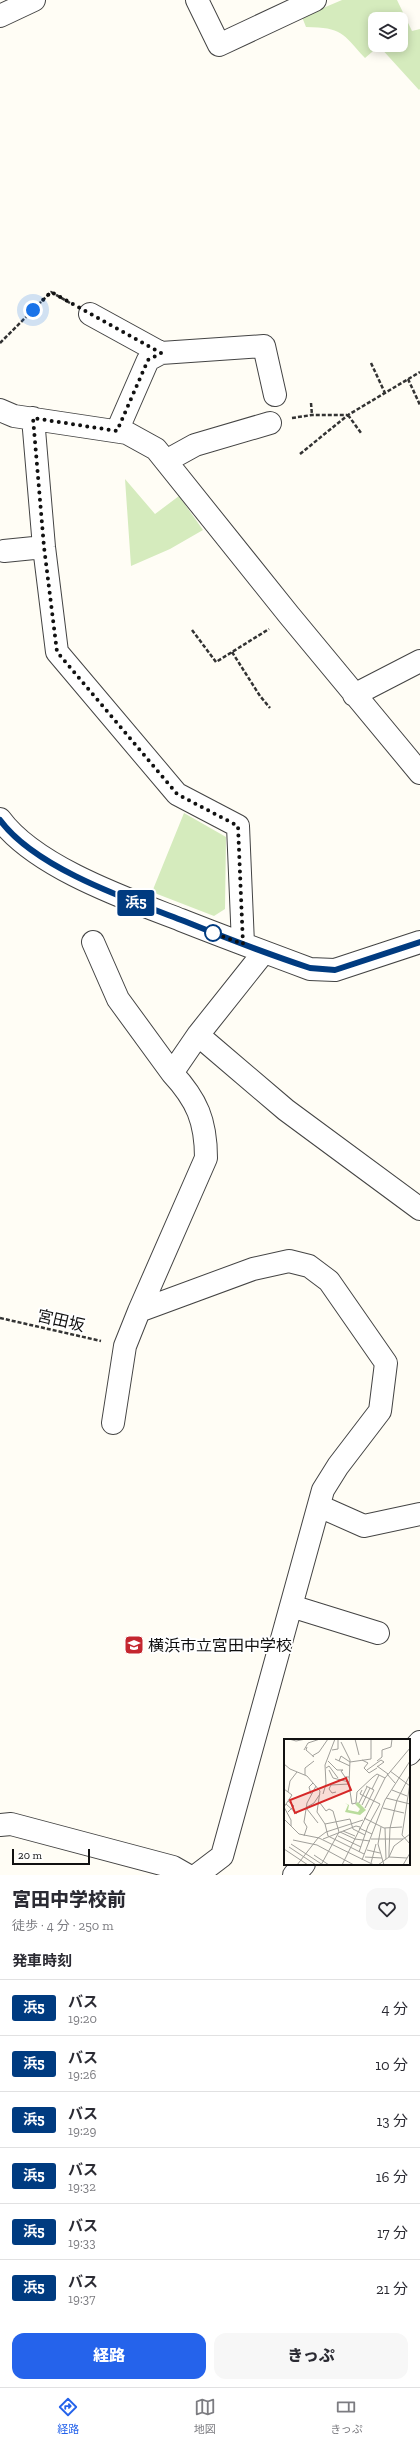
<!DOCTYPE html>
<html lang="ja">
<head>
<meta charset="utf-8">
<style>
  body { margin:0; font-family:"Zilla Slab","Noto Sans JP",serif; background:#f7f7f7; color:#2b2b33; height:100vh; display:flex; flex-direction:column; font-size:15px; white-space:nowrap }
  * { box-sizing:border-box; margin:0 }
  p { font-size:13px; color:#7c7c81 }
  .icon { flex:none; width:22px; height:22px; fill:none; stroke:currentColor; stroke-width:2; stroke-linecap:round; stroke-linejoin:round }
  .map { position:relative; height:1875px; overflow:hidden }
  .side { display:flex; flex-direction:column; background:#fff; flex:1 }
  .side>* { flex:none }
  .badge { padding:0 8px; border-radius:3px; font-size:14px; line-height:26px }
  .tools { position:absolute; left:368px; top:12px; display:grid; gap:8px }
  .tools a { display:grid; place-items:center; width:40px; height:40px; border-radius:8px; background:#fff; box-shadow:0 2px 10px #0003; font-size:20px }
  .scale { position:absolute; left:12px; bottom:10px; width:78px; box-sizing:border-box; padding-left:4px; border:2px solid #111; border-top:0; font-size:11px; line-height:14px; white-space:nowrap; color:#111; -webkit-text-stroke:3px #fff; paint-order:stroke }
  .you { position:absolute; width:20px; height:20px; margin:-10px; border:3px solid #fff; border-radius:50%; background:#1a73e8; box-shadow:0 0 0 6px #1a73e833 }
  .map>.badge { position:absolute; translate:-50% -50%; box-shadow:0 0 0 2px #fff }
  h2 { padding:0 12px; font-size:15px; line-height:36px }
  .round { display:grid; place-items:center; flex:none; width:42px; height:42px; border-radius:12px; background:#f7f7f7 }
  .overview { display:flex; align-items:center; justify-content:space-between; height:68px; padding:0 12px }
  h1 { font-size:19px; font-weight:800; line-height:30px }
  .cta { display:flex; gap:8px; margin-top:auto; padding:8px 12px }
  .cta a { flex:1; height:46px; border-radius:12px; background:#2563eb; color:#fff; font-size:16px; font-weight:800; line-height:46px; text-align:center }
  .cta a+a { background:#f7f7f7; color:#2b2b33 }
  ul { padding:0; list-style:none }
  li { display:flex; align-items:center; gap:12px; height:56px; padding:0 12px; border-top:1px solid #e1e1e2 }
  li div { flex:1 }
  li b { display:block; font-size:15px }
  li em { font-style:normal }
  li .badge { min-width:44px; font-weight:700; text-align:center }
  .menu { display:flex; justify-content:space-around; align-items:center; height:56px; border-top:1px solid #e1e1e2; background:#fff; font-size:11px; color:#7c7c81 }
  .menu a { display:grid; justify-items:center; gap:2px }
  .menu .selected { color:#2563eb }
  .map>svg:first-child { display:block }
  .green { fill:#d5ebbd; fill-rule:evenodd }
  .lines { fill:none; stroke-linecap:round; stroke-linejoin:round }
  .minor-casing { stroke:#444; stroke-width:24 }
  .path { stroke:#333; stroke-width:2.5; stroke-dasharray:4 2; stroke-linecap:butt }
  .minor { stroke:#fff; stroke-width:22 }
  .line-casing { stroke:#fff; stroke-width:9 }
  .line { stroke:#003b80; stroke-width:6 }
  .walk { stroke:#111; stroke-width:4; stroke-dasharray:0 7.2 }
  .stop-dot { fill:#fff; stroke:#003b80; stroke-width:2 }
  .labels { text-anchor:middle; stroke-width:4; stroke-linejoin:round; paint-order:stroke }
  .street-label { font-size:16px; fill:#111; stroke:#fff }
  .poi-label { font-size:16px; fill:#111; stroke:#fff; text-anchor:start }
  .inset-road { fill:none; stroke:#a09f9a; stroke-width:1 }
  .view { fill:#d62828; fill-opacity:0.15; stroke:#d62828; stroke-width:2 }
  .inset-edge { fill:none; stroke:#111; stroke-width:2 }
</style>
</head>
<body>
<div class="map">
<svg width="420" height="1875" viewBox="0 0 420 1875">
  <rect width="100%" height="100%" fill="#fffdf5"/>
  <path class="green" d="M 342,0 L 397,0 L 412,31 L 420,29 L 420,89 L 419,90 L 379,46 L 365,58 C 341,32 343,28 306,27 L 302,17 ZM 375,19 L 401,19 L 401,45 L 375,45 Z
    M 125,479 L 155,514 L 179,496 L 203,530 L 170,549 L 131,566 Z
    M 184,813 L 226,837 L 225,909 L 214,916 L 152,892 Z"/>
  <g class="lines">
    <defs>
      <path id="minor" d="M 197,0 L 219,45 L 315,0
        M 0,16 L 34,0
        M 90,314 L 161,353
        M 0,410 L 14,416 L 127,433 L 156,449 L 289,615 L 420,773
        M 33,418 L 44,547 L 57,652 L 177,794 L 238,826 L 243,944
        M 117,431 L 148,360 L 161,353 L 264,346 L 275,395
        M 166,461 L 195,445 L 270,423
        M 4,551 L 44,547
        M 354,695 L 420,661
        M 0,819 C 35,867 127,899 181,920 C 224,937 267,953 310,969 L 335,970 L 420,942
        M 93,942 L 118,999 L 172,1073
        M 198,1035 L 286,1110 L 420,1209
        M 139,1311 L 206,1158 C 206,1121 197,1100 172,1073 L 198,1035 L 264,952
        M 113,1423 L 125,1346 L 139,1311 L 253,1269 L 289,1261 L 309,1266 L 329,1281 L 386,1363 L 380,1411 L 338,1466 L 323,1490 L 222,1856 L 197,1875
        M 319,1506 L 364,1526 L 420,1514
        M 291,1606 L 378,1633
        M 409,1754 L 420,1742
        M 0,1825 L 11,1824 L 173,1867 L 187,1875
        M 294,1875 L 304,1864"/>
    </defs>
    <use href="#minor" class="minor-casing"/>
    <path class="path" d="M 0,343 L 51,292 L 70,303
      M 371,363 L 385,393
      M 408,379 L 420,405
      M 311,403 L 312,415
      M 348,415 L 361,433
      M 292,418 L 312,415 L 347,415
      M 300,454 L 348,415 L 420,372
      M 192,630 L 216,662 L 269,629
      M 232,652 L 260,696 L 270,708
      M 0,1318 L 101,1341"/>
    <use href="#minor" class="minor"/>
  </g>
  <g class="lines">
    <defs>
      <path id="line" d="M 0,820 C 35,868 129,900 184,921 C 226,938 268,954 310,968 L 335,970 L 420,942"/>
    </defs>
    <use href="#line" class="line-casing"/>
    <use href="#line" class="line"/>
    <path class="walk" d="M 33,310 L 51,292 L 161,353 L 148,360 L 117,431 L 33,418 L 44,547 L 57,652 L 177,794 L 238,826 L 243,944 L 213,933"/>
  </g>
  <defs>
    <symbol id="school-square" viewBox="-11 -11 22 22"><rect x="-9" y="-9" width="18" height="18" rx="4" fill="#c4262e" stroke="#fff"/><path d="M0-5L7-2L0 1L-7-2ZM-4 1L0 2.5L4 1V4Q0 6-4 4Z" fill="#fff"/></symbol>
  </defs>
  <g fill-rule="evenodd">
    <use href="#school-square" x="123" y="1634" width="22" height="22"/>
  </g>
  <circle class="stop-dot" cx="213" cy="933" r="8"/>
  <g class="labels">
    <g class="street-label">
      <text transform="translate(61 1320) rotate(13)" y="6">宮田坂</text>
    </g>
    <g class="poi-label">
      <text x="148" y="1651">横浜市立宮田中学校</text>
    </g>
  </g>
  <g transform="translate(284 1739)">
    <rect width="126" height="126" fill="#fffdf5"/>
    <path d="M 74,63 L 82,71 L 76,76 L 61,73 L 64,66 L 61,64 L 65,66 L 64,71 L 74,73 L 76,70 L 71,65 Z" fill="#b9dc9c"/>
    <path class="inset-road" d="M 5,0 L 12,2 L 22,0M 71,0 L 75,16M 57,3 L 66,21 L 65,46 L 68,65 L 72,64 L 73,53 L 89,38 L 93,35 L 101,39M 23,8 L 22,11 L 30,18M 20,11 L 24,4 L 36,0M 48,11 L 54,10 L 54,1M 28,17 L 35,13 L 44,0M 51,20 L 66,27M 78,21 L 84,24 L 80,29 L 85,34 L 93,29M 44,22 L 53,31 L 59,31 L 57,32 L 61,38 L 65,38M 55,22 L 57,17 L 66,23 L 87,20 L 87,0M 93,22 L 98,18 L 98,11 L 107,8 L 108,0M 0,25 L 6,30 L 23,37 L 36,52 L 33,73 L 41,85 L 44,97 L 80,115M 93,27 L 104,35M 42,29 L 45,27 L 54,39M 45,31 L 49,39 L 65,43M 83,31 L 97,21 L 100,23 L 93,28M 106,32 L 126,47M 103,35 L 111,44M 21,36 L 21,29 L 30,22M 126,44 L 118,96 L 126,105M 0,50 L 8,56 L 0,68M 88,50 L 95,36M 78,51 L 76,55 L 96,65M 108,51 L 123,57M 4,53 L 6,42 L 13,33M 52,53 L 48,54 L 45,50 L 47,46 L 65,45M 27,55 L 25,48 L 29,44M 39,55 L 42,45 L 41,26 L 51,0M 102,59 L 126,65M 36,64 L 42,72 L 45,70 L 49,72 L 55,93 L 37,126M 75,64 L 83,48M 2,65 L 13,75M 78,66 L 86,49M 0,68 L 7,81 L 7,87M 23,68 L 30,64 L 36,55M 81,69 L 90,51 L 82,47M 99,69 L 120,74M 23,70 L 34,84M 4,73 L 10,67 L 4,62M 80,79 L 100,89 L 118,88M 0,80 L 15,95 L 35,99 L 90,126M 41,85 L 66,80 L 69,90 L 81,96M 97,88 L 94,105 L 100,126M 75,89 L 88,95M 101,89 L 102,120M 59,92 L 71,97M 56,93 L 71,100 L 86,102M 20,97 L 23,88 L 20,83 L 23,64 L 32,47M 54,97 L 77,108M 39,100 L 72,87 L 76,88M 87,100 L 119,100M 9,101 L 33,106 L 70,126M 7,105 L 39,126M 5,108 L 32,126M 0,110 L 24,126M 83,111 L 96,114M 75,113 L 84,87 L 96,65M 30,116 L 45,126M 81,118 L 98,119M 123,119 L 105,118 L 105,113 L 106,89 L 113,61 L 126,36M 78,121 L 101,61 L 126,22M 87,124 L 92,105M 13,126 L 34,99 L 42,93 L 79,81M 58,126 L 101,39 L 126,9M 94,126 L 105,118 L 110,107 L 126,95M 119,126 L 126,114"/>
    <path class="view" d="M 62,39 L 67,51 L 11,74 L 6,61 Z"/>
    <rect width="126" height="126" class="inset-edge"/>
  </g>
</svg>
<div class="tools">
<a><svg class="icon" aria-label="layers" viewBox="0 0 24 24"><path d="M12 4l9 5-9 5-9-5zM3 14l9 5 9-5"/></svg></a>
</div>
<div class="scale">20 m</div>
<div class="you" style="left:33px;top:310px"></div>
<b class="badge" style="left:136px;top:903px;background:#003b80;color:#fff">浜5</b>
</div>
<section class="side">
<div class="overview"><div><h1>宮田中学校前</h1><p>徒歩 · 4 分 · 250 m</p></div><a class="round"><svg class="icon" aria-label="heart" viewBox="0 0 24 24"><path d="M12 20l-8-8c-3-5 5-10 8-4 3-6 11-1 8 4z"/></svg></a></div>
<h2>発車時刻</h2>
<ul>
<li><span class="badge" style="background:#003b80;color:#fff">浜5</span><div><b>バス</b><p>19:20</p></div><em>4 分</em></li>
<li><span class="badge" style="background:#003b80;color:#fff">浜5</span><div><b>バス</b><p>19:26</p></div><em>10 分</em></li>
<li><span class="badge" style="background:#003b80;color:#fff">浜5</span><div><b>バス</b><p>19:29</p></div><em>13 分</em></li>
<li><span class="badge" style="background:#003b80;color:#fff">浜5</span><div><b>バス</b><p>19:32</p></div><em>16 分</em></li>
<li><span class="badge" style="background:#003b80;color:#fff">浜5</span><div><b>バス</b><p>19:33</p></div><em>17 分</em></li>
<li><span class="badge" style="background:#003b80;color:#fff">浜5</span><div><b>バス</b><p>19:37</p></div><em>21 分</em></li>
</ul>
<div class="cta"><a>経路</a><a>きっぷ</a></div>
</section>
<nav class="menu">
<a class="selected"><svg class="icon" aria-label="directions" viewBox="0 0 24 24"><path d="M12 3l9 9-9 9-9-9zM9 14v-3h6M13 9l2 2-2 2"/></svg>経路</a>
<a><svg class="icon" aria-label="map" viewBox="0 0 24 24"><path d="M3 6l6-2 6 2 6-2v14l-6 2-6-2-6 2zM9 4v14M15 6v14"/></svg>地図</a>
<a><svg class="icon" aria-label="tickets" viewBox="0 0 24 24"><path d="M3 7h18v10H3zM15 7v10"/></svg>きっぷ</a>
</nav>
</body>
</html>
